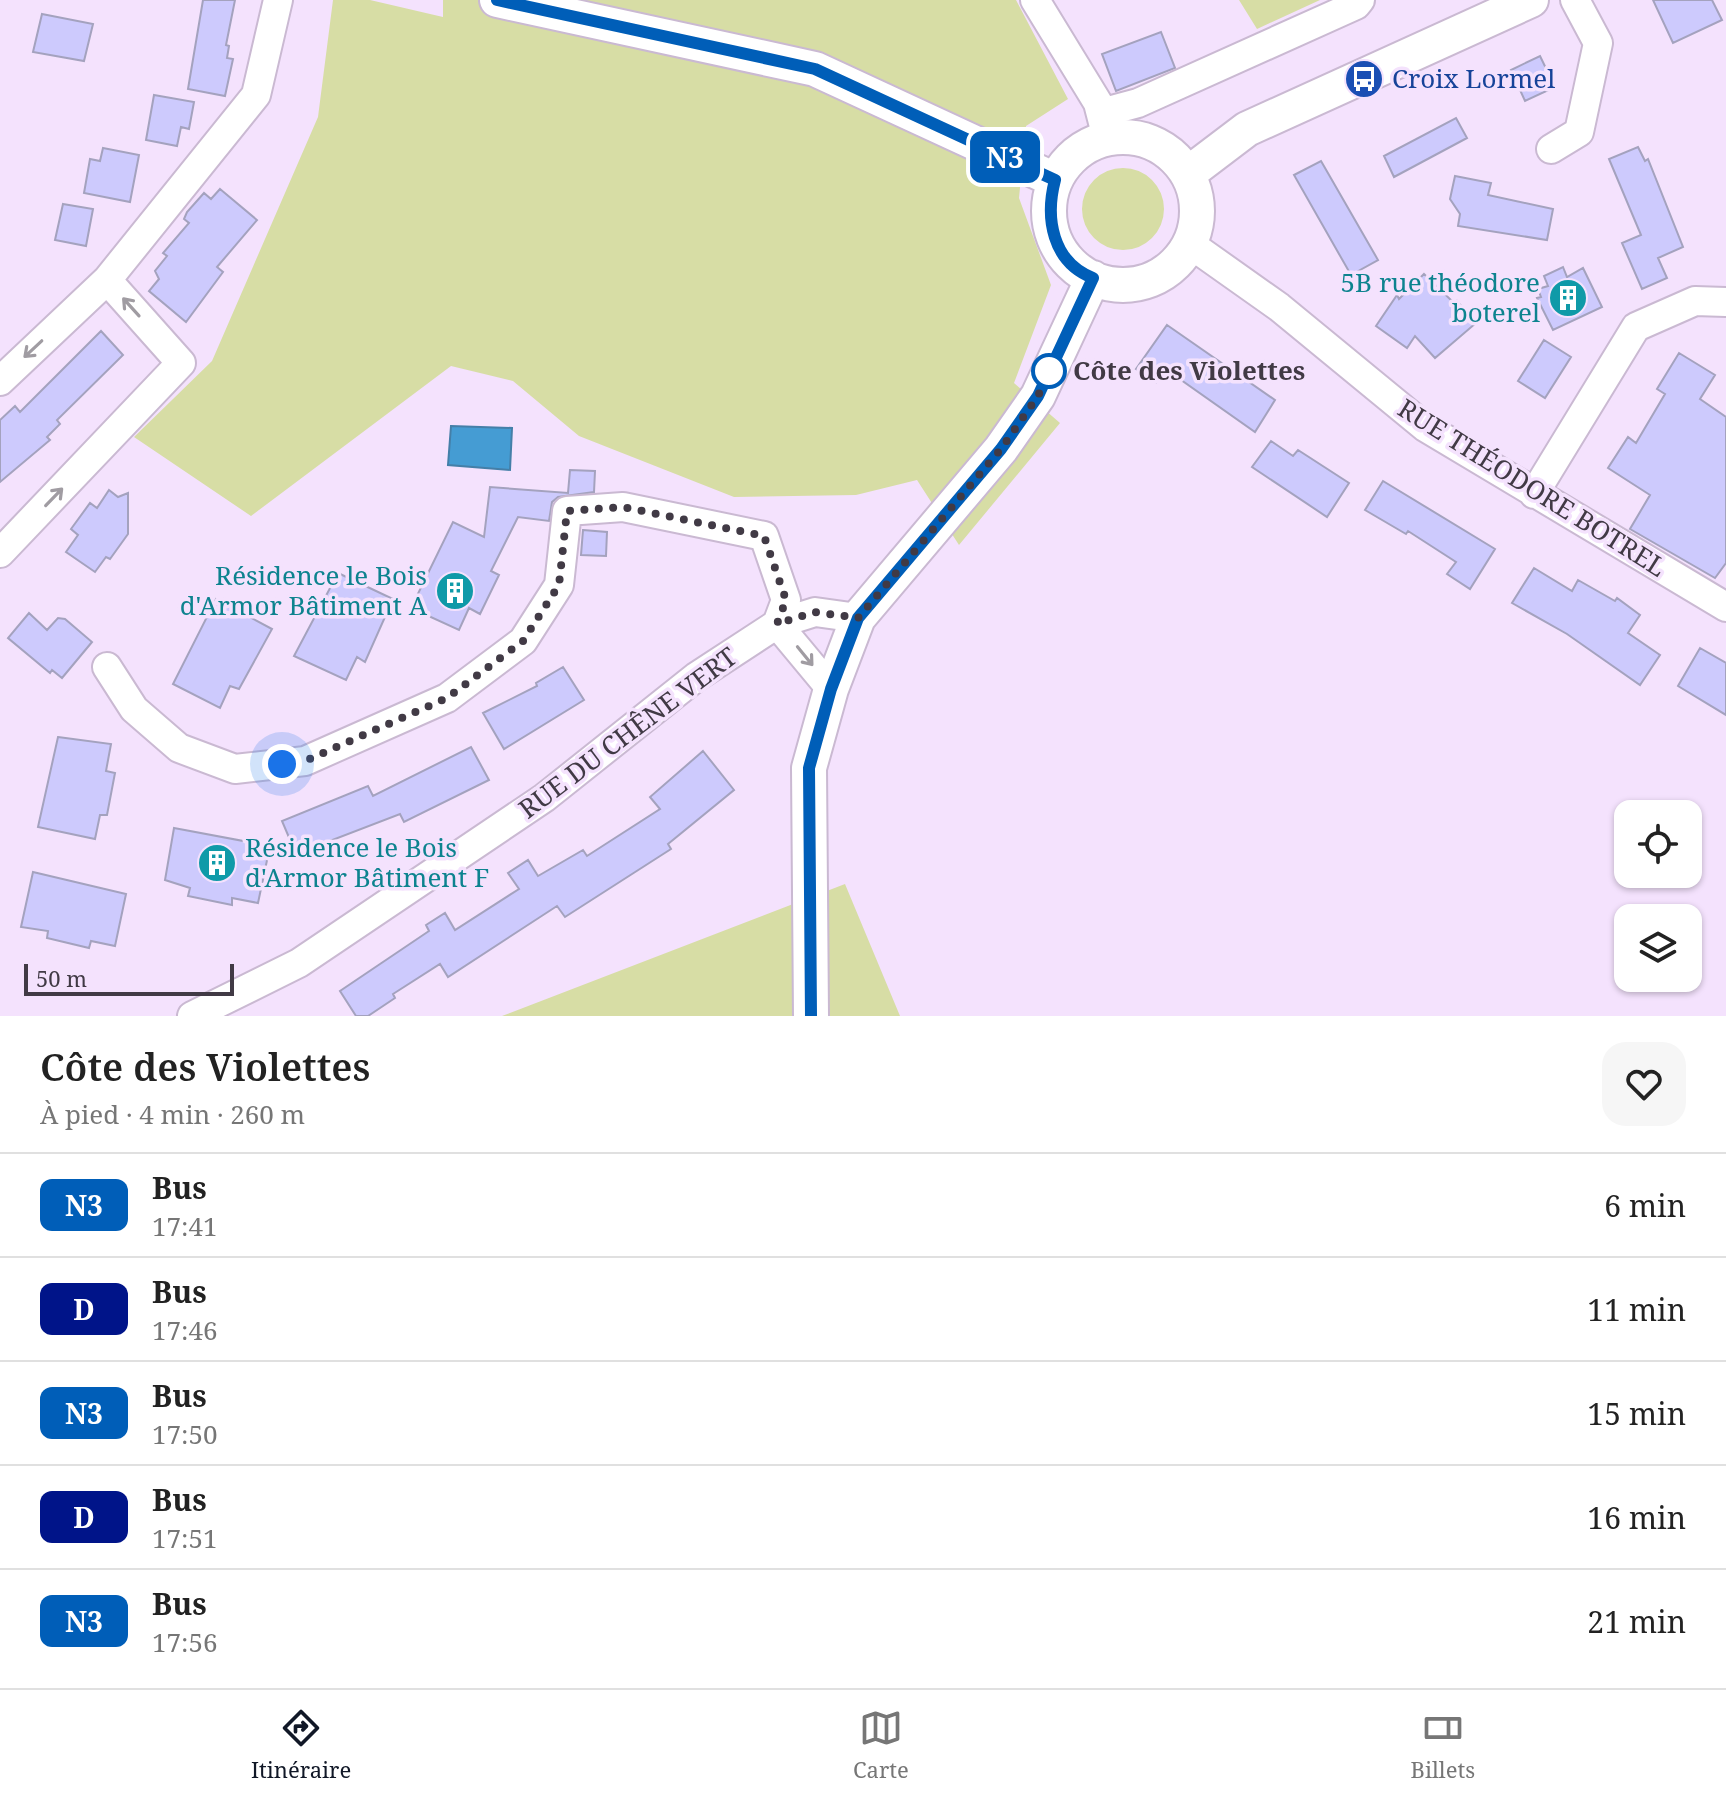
<!DOCTYPE html>
<html lang="fr">
<head>
<meta charset="utf-8">
<style>
  body { margin:0; font-family:"Noto Serif",serif; background:#f6f6f6; color:#222; height:100vh; display:flex; flex-direction:column; font-size:30px; white-space:nowrap }
  * { box-sizing:border-box; margin:0 }
  p { font-size:26px; color:#767676 }
  .icon { flex:none; width:44px; height:44px; fill:none; stroke:currentColor; stroke-width:2; stroke-linecap:round; stroke-linejoin:round }
  .map { position:relative; height:1016px; overflow:hidden }
  .drawer { display:flex; flex-direction:column; background:#fff; flex:1 }
  .drawer>* { flex:none }
  .badge { padding:0 16px; border-radius:12px; font-size:28px; line-height:52px }
  .tools { position:absolute; left:1614px; top:800px; display:grid; gap:16px }
  .tools a { display:grid; place-items:center; width:88px; height:88px; border-radius:16px; background:#fff; box-shadow:0 2px 6px #0004; font-size:40px }
  .scale { position:absolute; left:24px; bottom:20px; width:210px; box-sizing:border-box; padding-left:8px; border:4px solid #413a45; border-top:0; font-size:22px; line-height:28px; white-space:nowrap; color:#413a45; -webkit-text-stroke:6px #f4e2fd; paint-order:stroke }
  .you { position:absolute; width:40px; height:40px; margin:-20px; border:6px solid #fff; border-radius:50%; background:#1a73e8; box-shadow:0 0 0 12px #1a73e833 }
  .map>.badge { position:absolute; translate:-50% -50%; box-shadow:0 0 0 4px #fff }
  .round { display:grid; place-items:center; flex:none; width:84px; height:84px; border-radius:24px; background:#f6f6f6 }
  .summary { display:flex; align-items:center; justify-content:space-between; height:136px; padding:0 40px }
  h1 { font-size:38px; font-weight:600; line-height:60px }
  ul { padding:0; list-style:none }
  li { display:flex; align-items:center; gap:24px; height:104px; padding:0 40px; border-top:2px solid #e0e0e0 }
  li div { flex:1 }
  li b { display:block; font-size:30px }
  li em { font-style:normal }
  li .badge { min-width:88px; font-weight:700; text-align:center }
  .tab-bar { display:flex; justify-content:space-around; align-items:center; height:112px; border-top:2px solid #e0e0e0; background:#fff; font-size:22px; color:#767676 }
  .tab-bar a { display:grid; justify-items:center; gap:4px }
  .tab-bar .selected { color:#111827 }
  .map>svg:first-child { display:block }
  .green { fill:#d7dda5 }
  .water { fill:#459cd3; stroke:#447fa8; stroke-width:2 }
  .building { fill:#cdcafd; stroke:#a4a2be; stroke-width:2 }
  .lines { fill:none; stroke-linecap:round; stroke-linejoin:round }
  .minor-casing { stroke:#cab9d2; stroke-width:32 }
  .tertiary-casing { stroke:#cab9d2; stroke-width:38 }
  .minor { stroke:#fff; stroke-width:28 }
  .tertiary { stroke:#fff; stroke-width:34 }
  .oneway { stroke:#a09ca2 }
  .line-casing { stroke:#fff; stroke-width:18 }
  .line { stroke:#005eb8; stroke-width:12 }
  .walk { stroke:#413a45; stroke-width:8; stroke-dasharray:0 14.4 }
  .stop-dot { fill:#fff; stroke:#005eb8; stroke-width:4 }
  .labels { text-anchor:middle; stroke-width:7; stroke-linejoin:round; paint-order:stroke }
  .transit-label { font-size:26px; fill:#164399; stroke:#f4e2fd; text-anchor:start }
  .culture-label { font-size:26px; fill:#0d838f; stroke:#f4e2fd; text-anchor:end }
  .stop-label { font-size:26px; font-weight:bold; fill:#413a45; stroke:#f4e2fd; text-anchor:start }
  .street-label { font-size:26px; fill:#413a45; stroke:#f4e2fd }
</style>
</head>
<body>
<div class="map">
<svg width="1726" height="1016" viewBox="0 0 1726 1016">
  <rect width="100%" height="100%" fill="#f4e2fd"/>
  <path class="green" d="M 333,0 L 370,0 L 443,17 L 443,0 L 1016,0 L 1068,99 L 1026,126 L 1019,198 L 1051,285 L 1014,383 L 1060,423 L 959,545 L 917,480 L 856,495 L 734,497 L 579,436 L 513,381 L 451,366 L 251,516 L 134,437 L 212,361 L 318,117 Z
    M 1239,0 L 1320,0 L 1257,29 Z
    M1082 209a41 41 0 1 1 82 0a41 41 0 1 1-82 0Z
    M 845,884 L 900,1016 L 502,1016 Z"/>
  <path class="water" d="M 451,426 L 512,428 L 510,470 L 448,465 Z"/>
  <path class="building" d="M 203,0 L 235,0 L 226,45 L 229,46 L 227,58 L 233,59 L 225,96 L 188,89 Z
    M 1653,0 L 1712,0 L 1722,20 L 1673,43 Z
    M 42,14 L 93,24 L 84,61 L 33,52 Z
    M 1161,32 L 1175,68 L 1116,91 L 1102,54 Z
    M 1540,56 L 1555,87 L 1525,101 L 1511,70 Z
    M 154,95 L 194,102 L 189,129 L 181,127 L 177,146 L 146,140 Z
    M 1456,118 L 1467,138 L 1394,177 L 1384,156 Z
    M 1638,147 L 1645,161 L 1648,159 L 1683,247 L 1658,258 L 1667,278 L 1642,289 L 1622,243 L 1641,235 L 1609,159 Z
    M 103,148 L 139,155 L 130,202 L 84,193 L 90,159 L 100,161 Z
    M 1321,161 L 1378,260 L 1351,275 L 1294,175 Z
    M 1455,176 L 1491,183 L 1488,195 L 1553,209 L 1547,240 L 1458,226 L 1460,214 L 1450,199 Z
    M 220,189 L 257,220 L 217,267 L 223,272 L 186,322 L 149,291 L 159,279 L 155,271 L 167,256 L 163,253 L 189,223 L 184,219 L 187,212 L 204,193 L 211,199 Z
    M 63,204 L 93,209 L 86,246 L 55,240 Z
    M 1563,267 L 1567,277 L 1583,268 L 1602,307 L 1553,330 L 1537,298 L 1541,297 L 1538,289 L 1548,286 L 1544,276 Z
    M 1424,274 L 1455,304 L 1457,301 L 1476,323 L 1435,358 L 1415,336 L 1407,348 L 1376,326 L 1397,295 L 1399,299 Z
    M 1167,325 L 1275,400 L 1255,432 L 1164,368 L 1156,382 L 1136,369 Z
    M 101,331 L 123,355 L 57,420 L 60,424 L 47,437 L 50,440 L 0,482 L 0,420 L 15,406 L 20,412 Z
    M 1544,340 L 1571,357 L 1545,398 L 1518,381 Z
    M 1679,353 L 1715,375 L 1700,399 L 1726,417 L 1726,563 L 1715,578 L 1630,529 L 1650,495 L 1608,468 L 1628,437 L 1636,443 L 1665,394 L 1657,389 Z
    M 1271,441 L 1293,456 L 1298,450 L 1349,483 L 1327,517 L 1252,467 Z
    M 570,470 L 595,471 L 594,492 L 558,497 L 552,502 L 549,521 L 518,517 L 491,571 L 499,575 L 480,614 L 469,608 L 459,630 L 411,608 L 453,522 L 484,537 L 490,487 L 568,493 Z
    M 1383,481 L 1495,549 L 1470,589 L 1447,574 L 1456,562 L 1408,531 L 1406,534 L 1365,510 Z
    M 109,490 L 118,497 L 128,493 L 128,534 L 110,559 L 106,557 L 95,572 L 66,552 L 78,535 L 71,529 L 90,503 L 97,508 Z
    M 583,530 L 607,532 L 606,556 L 581,555 Z
    M 1534,568 L 1572,591 L 1578,580 L 1615,601 L 1617,598 L 1640,615 L 1628,633 L 1660,655 L 1640,685 L 1567,634 L 1512,603 Z
    M 338,573 L 393,599 L 365,662 L 357,657 L 346,680 L 294,656 Z
    M 216,599 L 272,629 L 239,689 L 230,686 L 220,708 L 173,684 Z
    M 29,613 L 47,630 L 58,618 L 65,619 L 92,642 L 62,678 L 52,670 L 50,673 L 8,638 Z
    M 1700,648 L 1726,663 L 1726,715 L 1678,686 Z
    M 563,667 L 584,700 L 504,749 L 483,713 L 537,686 L 536,683 Z
    M 58,737 L 111,744 L 106,771 L 115,773 L 107,815 L 100,815 L 95,839 L 38,827 Z
    M 471,747 L 489,780 L 404,822 L 400,814 L 296,854 L 282,821 L 368,786 L 373,796 Z
    M 703,751 L 734,790 L 668,844 L 671,849 L 565,917 L 557,906 L 448,977 L 440,964 L 393,994 L 395,998 L 368,1016 L 356,1016 L 340,991 L 429,931 L 426,925 L 445,913 L 455,930 L 519,889 L 508,873 L 528,860 L 538,876 L 583,850 L 587,856 L 660,809 L 650,797 Z
    M 174,828 L 270,846 L 258,903 L 232,898 L 232,905 L 188,896 L 190,888 L 165,880 Z
    M 33,872 L 126,894 L 115,946 L 91,941 L 89,948 L 47,938 L 48,931 L 21,927 Z"/>
  <g class="lines">
    <defs>
      <path id="minor" d="M 1035,0 L 1098,103 L 1107,138
        M 1101,113 L 1138,103 L 1356,5 L 1360,0
        M 1551,149 L 1579,132 L 1598,43 L 1575,0
        M 1190,244 L 1279,307 L 1425,427 L 1726,607
        M 0,381 L 107,280 L 256,95 L 278,0
        M 1534,494 L 1636,327 L 1695,301 L 1726,302
        M 0,553 L 181,363 L 107,280
        M 777,624 L 831,689
        M 107,667 L 134,709 L 179,748 L 235,769 L 305,761 L 447,698 L 523,641 L 559,585 L 567,511 L 623,507 L 764,536 L 786,600 L 777,624
        M 192,1016 L 299,963 L 544,798 L 696,677 L 777,624 L 815,612 L 858,618"/>
      <path id="tertiary" d="M 497,0 L 815,69 L 1055,180
        M1049 211a74 74 0 1 1 148 0a74 74 0 1 1-148 0Z
        M 1189,173 L 1247,129 L 1531,0
        M 811,1016 L 809,768 L 831,689 L 858,618 L 1001,449 L 1038,396 L 1093,278"/>
    </defs>
    <use href="#minor" class="minor-casing"/>
    <use href="#tertiary" class="tertiary-casing"/>
    <use href="#minor" class="minor"/>
    <use href="#tertiary" class="tertiary"/>
  </g>
  <defs><path id="oneway-shaft" d="M-6 0H5M1.5-3L5.5 0L1.5 3" fill="none" stroke-width="1.6" stroke-linecap="round" stroke-linejoin="round" transform="scale(2)"/></defs>
  <g class="oneway">
    <use href="#oneway-shaft" transform="translate(131 307) rotate(-132)"/>
    <use href="#oneway-shaft" transform="translate(33 349) rotate(137)"/>
    <use href="#oneway-shaft" transform="translate(54 497) rotate(-46)"/>
    <use href="#oneway-shaft" transform="translate(805 656) rotate(51)"/>
  </g>
  <g class="lines">
    <defs>
      <path id="line" d="M 497,0 L 815,69 L 1055,180 C 1045,218 1052,262 1093,278 L 1038,396 L 1001,449 L 858,618 L 831,689 L 809,768 L 811,1016"/>
    </defs>
    <use href="#line" class="line-casing"/>
    <use href="#line" class="line"/>
    <path class="walk" d="M 282,764 L 305,761 L 447,698 L 523,641 L 559,585 L 567,511 L 623,507 L 764,536 L 786,600 L 777,624 L 815,612 L 858,618 L 1001,449 L 1038,396 L 1049,371"/>
  </g>
  <defs>
    <symbol id="bus-disc" viewBox="-11 -11 22 22"><circle r="9.5" fill="#1a4fb4" stroke="#f4e2fd"/><path d="M-5-6H5V4H4V6H2V4H-2V6H-4V4H-5ZM-3.5-4V0h7V-4ZM-3.5 1.2v1.5H-2V1.2ZM2 1.2v1.5H3.5V1.2Z" fill="#fff"/></symbol>
    <symbol id="building-disc" viewBox="-11 -11 22 22"><circle r="9.5" fill="#0f9aa8" stroke="#f4e2fd"/><path d="M-4-6H4V6H1V3H-1V6H-4ZM-2.5-4.3h1.7v1.8h-1.7ZM.8-4.3h1.7v1.8H.8ZM-2.5-1h1.7V.8h-1.7ZM.8-1h1.7V.8H.8Z" fill="#fff"/></symbol>
  </defs>
  <g fill-rule="evenodd">
    <use href="#bus-disc" x="1342" y="57" width="44" height="44"/>
    <use href="#building-disc" x="1546" y="276" width="44" height="44"/>
    <use href="#building-disc" x="433" y="569" width="44" height="44"/>
    <use href="#building-disc" x="195" y="841" width="44" height="44"/>
  </g>
  <circle class="stop-dot" cx="1049" cy="371" r="16"/>
  <g class="labels">
    <g class="transit-label">
      <text x="1392" y="88">Croix Lormel</text>
    </g>
    <g class="culture-label">
      <text x="1540" y="292">5B rue théodore<tspan x="1540" dy="30">boterel</tspan></text>
      <text x="427" y="585">Résidence le Bois<tspan x="427" dy="30">d'Armor Bâtiment A</tspan></text>
      <text x="245" y="857" text-anchor="start">Résidence le Bois<tspan x="245" dy="30">d'Armor Bâtiment F</tspan></text>
    </g>
    <g class="stop-label">
      <text x="1073" y="380">Côte des Violettes</text>
    </g>
    <g class="street-label">
      <text transform="translate(1532 488) rotate(32)" y="9">RUE THÉODORE BOTREL</text>
      <text transform="translate(628 733) rotate(-37)" y="9">RUE DU CHÊNE VERT</text>
    </g>
  </g>
</svg>
<div class="tools">
<a><svg class="icon" aria-label="locate" viewBox="0 0 24 24"><circle cx="12" cy="12" r="6"/><path d="M12 2v4M12 18v4M2 12h4M18 12h4"/></svg></a>
<a><svg class="icon" aria-label="layers" viewBox="0 0 24 24"><path d="M12 4l9 5-9 5-9-5zM3 14l9 5 9-5"/></svg></a>
</div>
<div class="scale">50 m</div>
<div class="you" style="left:282px;top:764px"></div>
<b class="badge" style="left:1005px;top:157px;background:#005eb8;color:#fff">N3</b>
</div>
<section class="drawer">
<div class="summary"><div><h1>Côte des Violettes</h1><p>À pied · 4 min · 260 m</p></div><a class="round"><svg class="icon" aria-label="heart" viewBox="0 0 24 24"><path d="M12 20l-8-8c-3-5 5-10 8-4 3-6 11-1 8 4z"/></svg></a></div>
<ul>
<li><span class="badge" style="background:#005eb8;color:#fff">N3</span><div><b>Bus</b><p>17:41</p></div><em>6 min</em></li>
<li><span class="badge" style="background:#001489;color:#fff">D</span><div><b>Bus</b><p>17:46</p></div><em>11 min</em></li>
<li><span class="badge" style="background:#005eb8;color:#fff">N3</span><div><b>Bus</b><p>17:50</p></div><em>15 min</em></li>
<li><span class="badge" style="background:#001489;color:#fff">D</span><div><b>Bus</b><p>17:51</p></div><em>16 min</em></li>
<li><span class="badge" style="background:#005eb8;color:#fff">N3</span><div><b>Bus</b><p>17:56</p></div><em>21 min</em></li>
</ul>
</section>
<nav class="tab-bar">
<a class="selected"><svg class="icon" aria-label="directions" viewBox="0 0 24 24"><path d="M12 3l9 9-9 9-9-9zM9 14v-3h6M13 9l2 2-2 2"/></svg>Itinéraire</a>
<a><svg class="icon" aria-label="map" viewBox="0 0 24 24"><path d="M3 6l6-2 6 2 6-2v14l-6 2-6-2-6 2zM9 4v14M15 6v14"/></svg>Carte</a>
<a><svg class="icon" aria-label="tickets" viewBox="0 0 24 24"><path d="M3 7h18v10H3zM15 7v10"/></svg>Billets</a>
</nav>
</body>
</html>
